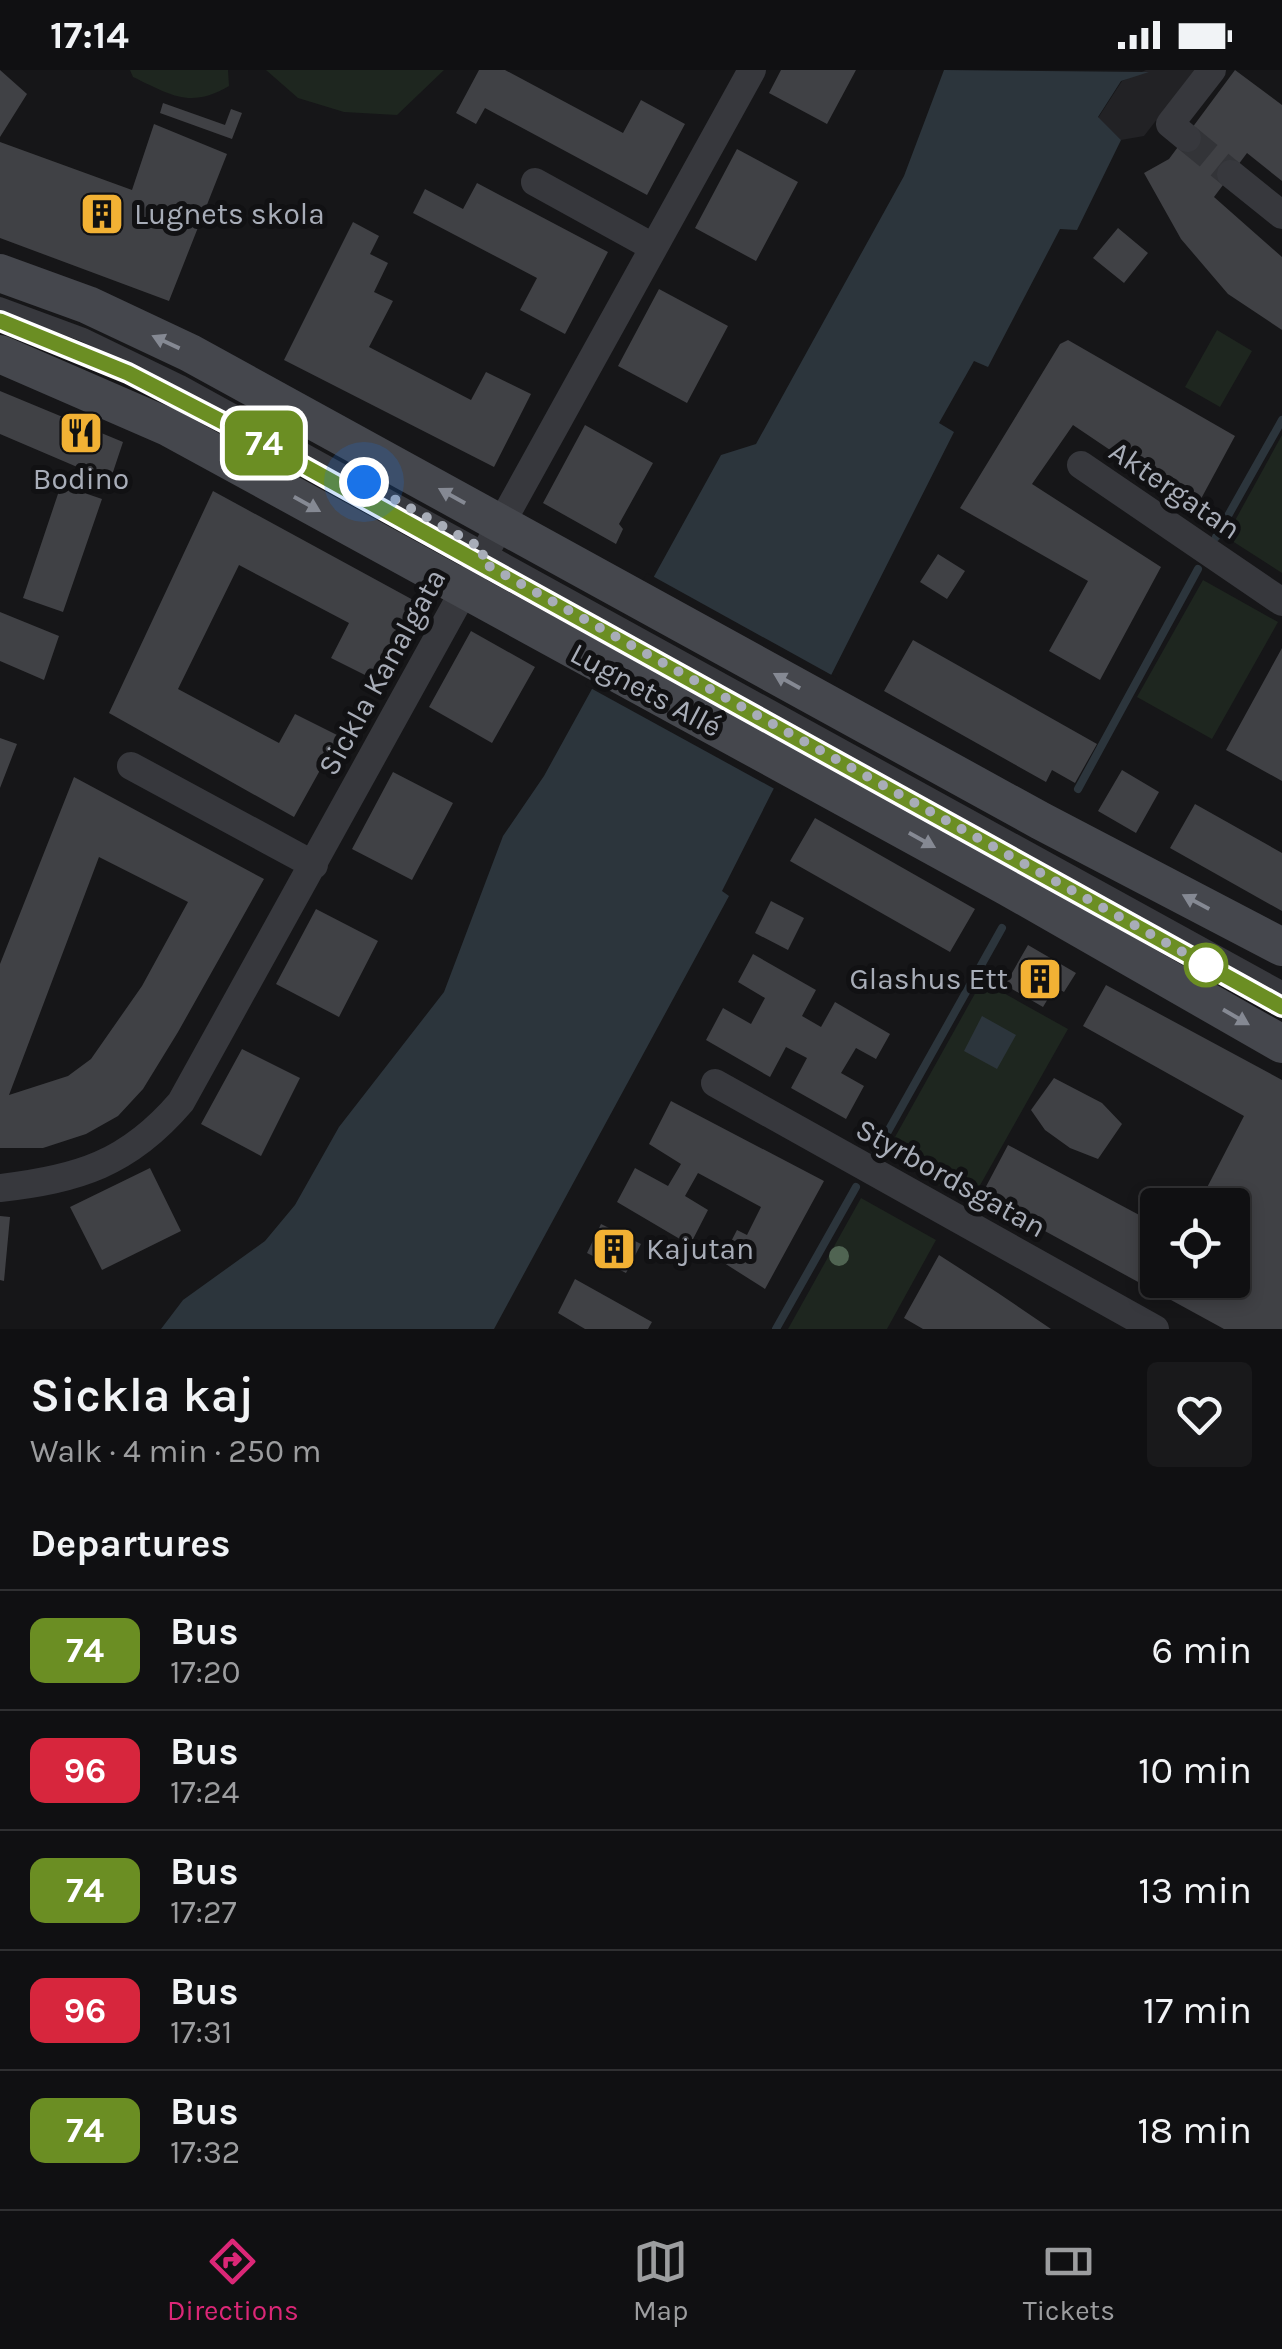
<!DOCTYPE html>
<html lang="en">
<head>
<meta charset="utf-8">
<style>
  body { margin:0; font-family:Karla,sans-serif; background:#19191b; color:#f1f3f6; height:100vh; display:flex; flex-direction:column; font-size:38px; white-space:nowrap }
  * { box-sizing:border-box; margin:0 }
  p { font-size:32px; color:#9c9d9f }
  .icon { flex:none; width:55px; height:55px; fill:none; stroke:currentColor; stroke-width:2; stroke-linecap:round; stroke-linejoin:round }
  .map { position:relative; height:1259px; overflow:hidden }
  .panel { display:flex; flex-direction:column; background:#101012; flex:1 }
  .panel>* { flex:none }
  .badge { padding:0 20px; border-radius:15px; font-size:35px; line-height:65px }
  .fabs { position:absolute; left:1140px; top:1118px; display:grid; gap:20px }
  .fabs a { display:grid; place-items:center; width:110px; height:110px; border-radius:10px; background:#101012; box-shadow:0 5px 15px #0003,0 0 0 2px #303032; font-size:50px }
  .you { position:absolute; width:50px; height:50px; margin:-25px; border:8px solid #fff; border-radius:50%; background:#1a73e8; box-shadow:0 0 0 15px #1a73e833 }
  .map>.badge { position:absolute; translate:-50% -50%; box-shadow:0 0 0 5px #fff }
  h2 { padding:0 30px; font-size:38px; line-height:90px }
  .round { display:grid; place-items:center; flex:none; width:105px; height:105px; border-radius:10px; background:#19191b }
  .overview { display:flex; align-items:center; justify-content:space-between; height:170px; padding:0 30px }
  h1 { font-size:48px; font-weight:600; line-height:75px }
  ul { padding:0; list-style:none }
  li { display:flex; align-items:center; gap:30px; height:120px; padding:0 30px; border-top:2px solid #303032 }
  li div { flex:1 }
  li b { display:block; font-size:38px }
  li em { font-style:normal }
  li .badge { min-width:110px; font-weight:700; text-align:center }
  .status { display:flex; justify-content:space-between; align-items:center; height:70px; padding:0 50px; background:#101012; direction:ltr }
  .status svg { height:28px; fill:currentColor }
  .tab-bar { display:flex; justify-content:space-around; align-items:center; height:140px; border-top:2px solid #303032; background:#101012; font-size:28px; color:#9c9d9f }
  .tab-bar a { display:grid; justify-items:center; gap:5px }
  .tab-bar .on { color:#db2777 }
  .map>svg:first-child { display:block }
  .built { fill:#222225 }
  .green { fill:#1e261f }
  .water { fill:#2c353c }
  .pier { fill:#161618 }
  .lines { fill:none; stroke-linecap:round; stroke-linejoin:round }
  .stream { stroke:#2c353c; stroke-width:8 }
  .building { fill:#404145; fill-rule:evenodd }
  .street-tunnel { stroke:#333438; stroke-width:28; stroke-dasharray:28 14; stroke-linecap:butt }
  .lane { stroke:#37383d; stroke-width:14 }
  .street { stroke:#37383d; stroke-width:28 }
  .secondary { stroke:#45474d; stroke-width:38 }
  .tree { fill:#506452 }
  .oneway { fill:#858993 }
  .line-casing { stroke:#fff; stroke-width:22 }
  .line { stroke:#6b8e23; stroke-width:15 }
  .walk { stroke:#a8adb8; stroke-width:10; stroke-dasharray:0 18 }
  .stop-dot { fill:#fff; stroke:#6b8e23; stroke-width:5 }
  .labels { text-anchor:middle; stroke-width:10; stroke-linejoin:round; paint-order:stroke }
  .poi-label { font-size:30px; fill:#a8adb8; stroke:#111113; text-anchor:start }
  .street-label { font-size:30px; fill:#a8adb8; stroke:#111113 }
</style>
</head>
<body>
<div class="status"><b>17:14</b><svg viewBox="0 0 49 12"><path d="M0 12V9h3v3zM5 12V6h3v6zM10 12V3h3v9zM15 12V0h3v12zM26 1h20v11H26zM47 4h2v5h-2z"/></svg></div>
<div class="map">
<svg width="1282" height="1259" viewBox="0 0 1282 1259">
  <rect width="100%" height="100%" fill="#161618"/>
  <path class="built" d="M 1146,0 L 1195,0 L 1144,66 L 1121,70 L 1098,48 L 1122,11 Z"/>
  <path class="green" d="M 130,0 L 228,0 L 229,16 C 190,39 171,25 133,7 Z
    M 266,0 L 444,0 L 397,45 L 344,42 L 298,28 Z
    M 1217,260 L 1252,281 L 1220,337 L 1185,317 Z
    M 1282,365 L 1282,503 L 1226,467 Z
    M 1203,510 L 1278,552 L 1212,669 L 1137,627 Z
    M 982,911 L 1068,959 L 970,1133 L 885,1085 Z
    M 861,1128 L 936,1170 L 887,1259 L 788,1259 Z"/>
  <path class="water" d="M 944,0 L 1149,2 L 1121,11 L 1098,47 L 1121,70 L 1077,160 L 1060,159 L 988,297 L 974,291 L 939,353 L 954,362 L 722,821 L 729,826 L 494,1259 L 161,1259 L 183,1230 L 265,1171 L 295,1135 L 339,1057 L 444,922 L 503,766 L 544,706 L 721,385 L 756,374 L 904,106 Z
    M 982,946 L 1016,965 L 997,999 L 964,981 Z"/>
  <path class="pier" d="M 647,503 L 837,608 L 780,722 L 585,615 Z"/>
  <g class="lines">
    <path class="stream" d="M 1216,467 L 1282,350
      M 1078,719 L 1198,499
      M 873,1088 L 1002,858
      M 776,1259 L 856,1117"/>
  </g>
  <path class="building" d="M 0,0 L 27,24 L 0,67 Z
    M 479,0 L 505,0 L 623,63 L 641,30 L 685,54 L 647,125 L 485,38 L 476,54 L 456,43 Z
    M 781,0 L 856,0 L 827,54 L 769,23 Z
    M 1235,0 L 1282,35 L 1282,111 L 1247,83 L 1214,127 L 1282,187 L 1282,260 L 1228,224 L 1181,169 L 1144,103 L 1169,89 Z
    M 163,33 L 225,55 L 231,39 L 242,43 L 232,69 L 160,43 Z
    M 154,54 L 227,84 L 169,231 L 0,168 L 0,72 L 132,120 Z
    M 737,79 L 798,112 L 756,191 L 695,158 Z
    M 477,113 L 608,182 L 565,264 L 520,240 L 537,208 L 413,143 L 425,119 L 463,139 Z
    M 353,152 L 379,166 L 370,184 L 388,193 L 374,222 L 393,231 L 369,277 L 471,330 L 486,302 L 531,324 L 494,397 L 284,290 Z
    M 1118,158 L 1148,183 L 1124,213 L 1093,188 Z
    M 659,219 L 728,256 L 687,333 L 618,296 Z
    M 1068,270 L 1235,366 L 1196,438 L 1073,355 L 1032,414 L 1161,497 L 1100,610 L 1049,581 L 1088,511 L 960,438 L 1060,274 Z
    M 0,321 L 123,372 L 110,411 L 0,364 Z
    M 585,355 L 653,393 L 619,454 L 623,459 L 616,474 L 543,433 Z
    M 61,415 L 102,429 L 63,542 L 23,528 Z
    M 213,421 L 415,531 L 373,609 L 331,588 L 349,553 L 239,495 L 178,619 L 279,673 L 295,644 L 339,666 L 294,747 L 109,643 Z
    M 938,484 L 965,501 L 947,529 L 920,512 Z
    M 0,542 L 59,566 L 44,610 L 0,591 Z
    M 471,561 L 535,597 L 492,673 L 429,637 Z
    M 913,570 L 1097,674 L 1075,713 L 1052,700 L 1046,712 L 884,621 Z
    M 1282,578 L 1282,711 L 1226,680 Z
    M 0,668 L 17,674 L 0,718 Z
    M 1122,700 L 1159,722 L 1136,763 L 1098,741 Z
    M 393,702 L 453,733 L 412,810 L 352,779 Z
    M 74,707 L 264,809 L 178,962 L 143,1019 L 118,1046 L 86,1064 L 43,1078 L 0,1078 L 0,894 ZM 99,787 L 188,832 L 142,916 L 91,989 L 68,1006 L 9,1025 Z
    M 1195,734 L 1282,783 L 1282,841 L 1170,778 Z
    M 815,748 L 975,839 L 950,882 L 790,791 Z
    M 771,831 L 804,848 L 788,880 L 755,863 Z
    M 316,839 L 378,871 L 339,947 L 276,914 Z
    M 1028,875 L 1076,903 L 1064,922 L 1055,917 L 1043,937 L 1005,915 Z
    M 753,884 L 816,920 L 802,946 L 821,957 L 835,932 L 890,964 L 876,989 L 856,978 L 841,1003 L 864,1016 L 846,1049 L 791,1018 L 807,988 L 786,977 L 770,1007 L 706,970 L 723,938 L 751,954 L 765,928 L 738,912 Z
    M 1106,915 L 1282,1010 L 1282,1259 L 1224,1259 L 981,1126 L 1008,1075 L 1158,1155 L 1158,1210 L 1232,1210 L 1232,1135 L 1198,1135 L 1244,1046 L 1083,956 Z
    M 242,979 L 300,1008 L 261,1086 L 201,1054 Z
    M 1054,1008 L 1102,1033 L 1122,1054 L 1098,1089 L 1070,1078 L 1045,1060 L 1031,1040 Z
    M 671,1031 L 824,1111 L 765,1219 L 721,1191 L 737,1160 L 747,1165 L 761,1137 L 698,1103 L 685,1126 L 708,1140 L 690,1175 L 617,1132 L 635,1098 L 668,1116 L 681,1094 L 649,1074 Z
    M 150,1098 L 181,1161 L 102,1200 L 70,1137 Z
    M 0,1146 L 10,1147 L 4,1211 L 0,1210 Z
    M 601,1154 L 641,1174 L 626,1203 L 587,1183 Z
    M 939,1185 L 998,1223 L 1051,1259 L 923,1259 L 904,1248 Z
    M 575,1209 L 652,1252 L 648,1259 L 585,1259 L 558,1243 Z"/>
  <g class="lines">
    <path class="street-tunnel" d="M 1187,68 L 1231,104"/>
    <path class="lane" d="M 0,234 L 84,265 L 181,312 L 1282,918
      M 0,251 L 128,303 L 249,366 L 1282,937"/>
    <path class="street" d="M 1187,68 L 1170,54 L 1212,0
      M 1231,104 L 1282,145
      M 535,112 L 653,177
      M 1081,395 L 1282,532
      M 131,696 L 314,795
      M 715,1013 L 1155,1259
      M 0,1118 C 78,1109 128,1094 181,1032 L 752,0"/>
    <path class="secondary" d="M 0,203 L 88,235 L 190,283 L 1041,751 L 1282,877
      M 0,284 L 168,357 L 1006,816 L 1282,974"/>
  </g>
  <circle class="tree" cx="839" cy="1186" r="10"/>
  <defs><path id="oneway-solid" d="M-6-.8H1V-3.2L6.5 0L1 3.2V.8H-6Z" transform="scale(2.5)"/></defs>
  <g class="oneway">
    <use href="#oneway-solid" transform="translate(166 272) rotate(-155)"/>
    <use href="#oneway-solid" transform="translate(452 426) rotate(-151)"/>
    <use href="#oneway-solid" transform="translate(307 434) rotate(29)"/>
    <use href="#oneway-solid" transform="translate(787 611) rotate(-151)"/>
    <use href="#oneway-solid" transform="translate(922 770) rotate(29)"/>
    <use href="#oneway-solid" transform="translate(1196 832) rotate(-152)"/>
    <use href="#oneway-solid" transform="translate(1236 947) rotate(30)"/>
  </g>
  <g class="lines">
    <defs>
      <path id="line" d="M 0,251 L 128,303 L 250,366 L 1282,937"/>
    </defs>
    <use href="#line" class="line-casing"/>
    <use href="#line" class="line"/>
    <path class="walk" d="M 364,412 L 485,480 L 480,491 L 1215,900 L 1206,895"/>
  </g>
  <defs>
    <symbol id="building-square" viewBox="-11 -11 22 22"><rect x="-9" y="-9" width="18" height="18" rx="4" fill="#f2b134" stroke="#111113"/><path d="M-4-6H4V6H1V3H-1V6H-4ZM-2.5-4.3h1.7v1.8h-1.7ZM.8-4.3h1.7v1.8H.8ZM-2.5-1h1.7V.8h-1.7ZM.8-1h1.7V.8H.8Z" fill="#111"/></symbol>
    <symbol id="restaurant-square" viewBox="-11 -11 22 22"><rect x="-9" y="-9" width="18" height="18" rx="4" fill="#f2b134" stroke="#111113"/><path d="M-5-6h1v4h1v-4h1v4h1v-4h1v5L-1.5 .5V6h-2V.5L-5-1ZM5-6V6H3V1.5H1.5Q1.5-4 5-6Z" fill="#111"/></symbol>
  </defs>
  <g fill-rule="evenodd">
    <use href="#building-square" x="77" y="119" width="50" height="50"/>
    <use href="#restaurant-square" x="56" y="338" width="50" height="50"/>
    <use href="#building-square" x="1015" y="884" width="50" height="50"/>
    <use href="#building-square" x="589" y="1154" width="50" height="50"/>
  </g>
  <circle class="stop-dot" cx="1206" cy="895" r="20"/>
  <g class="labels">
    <g class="poi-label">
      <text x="134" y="154">Lugnets skola</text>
      <text x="81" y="419" text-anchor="middle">Bodino</text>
      <text x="1008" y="919" text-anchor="end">Glashus Ett</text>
      <text x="646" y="1189">Kajutan</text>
    </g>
    <g class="street-label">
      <text transform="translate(1175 420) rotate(34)" y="10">Aktergatan</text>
      <text transform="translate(382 602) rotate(-61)" y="10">Sickla Kanalgata</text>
      <text transform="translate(646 620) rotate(28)" y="10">Lugnets Allé</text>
      <text transform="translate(951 1108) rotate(29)" y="10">Styrbordsgatan</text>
    </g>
  </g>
</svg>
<div class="fabs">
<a><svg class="icon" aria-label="locate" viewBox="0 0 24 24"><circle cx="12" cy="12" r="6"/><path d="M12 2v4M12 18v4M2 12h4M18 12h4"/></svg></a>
</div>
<div class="you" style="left:364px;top:412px"></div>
<b class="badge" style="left:264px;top:373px;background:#6b8e23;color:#fff">74</b>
</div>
<section class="panel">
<div class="overview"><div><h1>Sickla kaj</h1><p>Walk · 4 min · 250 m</p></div><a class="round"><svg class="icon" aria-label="heart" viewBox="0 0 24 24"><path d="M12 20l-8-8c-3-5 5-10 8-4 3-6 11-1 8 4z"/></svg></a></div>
<h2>Departures</h2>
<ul>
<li><span class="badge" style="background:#6b8e23;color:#fff">74</span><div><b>Bus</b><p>17:20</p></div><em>6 min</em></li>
<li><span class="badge" style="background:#d7263d;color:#fff">96</span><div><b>Bus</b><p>17:24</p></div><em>10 min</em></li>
<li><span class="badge" style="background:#6b8e23;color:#fff">74</span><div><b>Bus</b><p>17:27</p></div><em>13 min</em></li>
<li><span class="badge" style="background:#d7263d;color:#fff">96</span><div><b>Bus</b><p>17:31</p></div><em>17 min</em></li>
<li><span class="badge" style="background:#6b8e23;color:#fff">74</span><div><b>Bus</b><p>17:32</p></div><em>18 min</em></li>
</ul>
</section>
<nav class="tab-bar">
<a class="on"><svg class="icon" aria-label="directions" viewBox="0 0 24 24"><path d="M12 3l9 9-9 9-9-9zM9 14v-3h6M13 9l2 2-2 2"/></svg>Directions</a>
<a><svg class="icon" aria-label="map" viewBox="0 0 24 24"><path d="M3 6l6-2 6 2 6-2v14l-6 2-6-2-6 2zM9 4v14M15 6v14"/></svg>Map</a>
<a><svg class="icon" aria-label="tickets" viewBox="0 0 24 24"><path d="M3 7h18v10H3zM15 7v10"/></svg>Tickets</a>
</nav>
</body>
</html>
